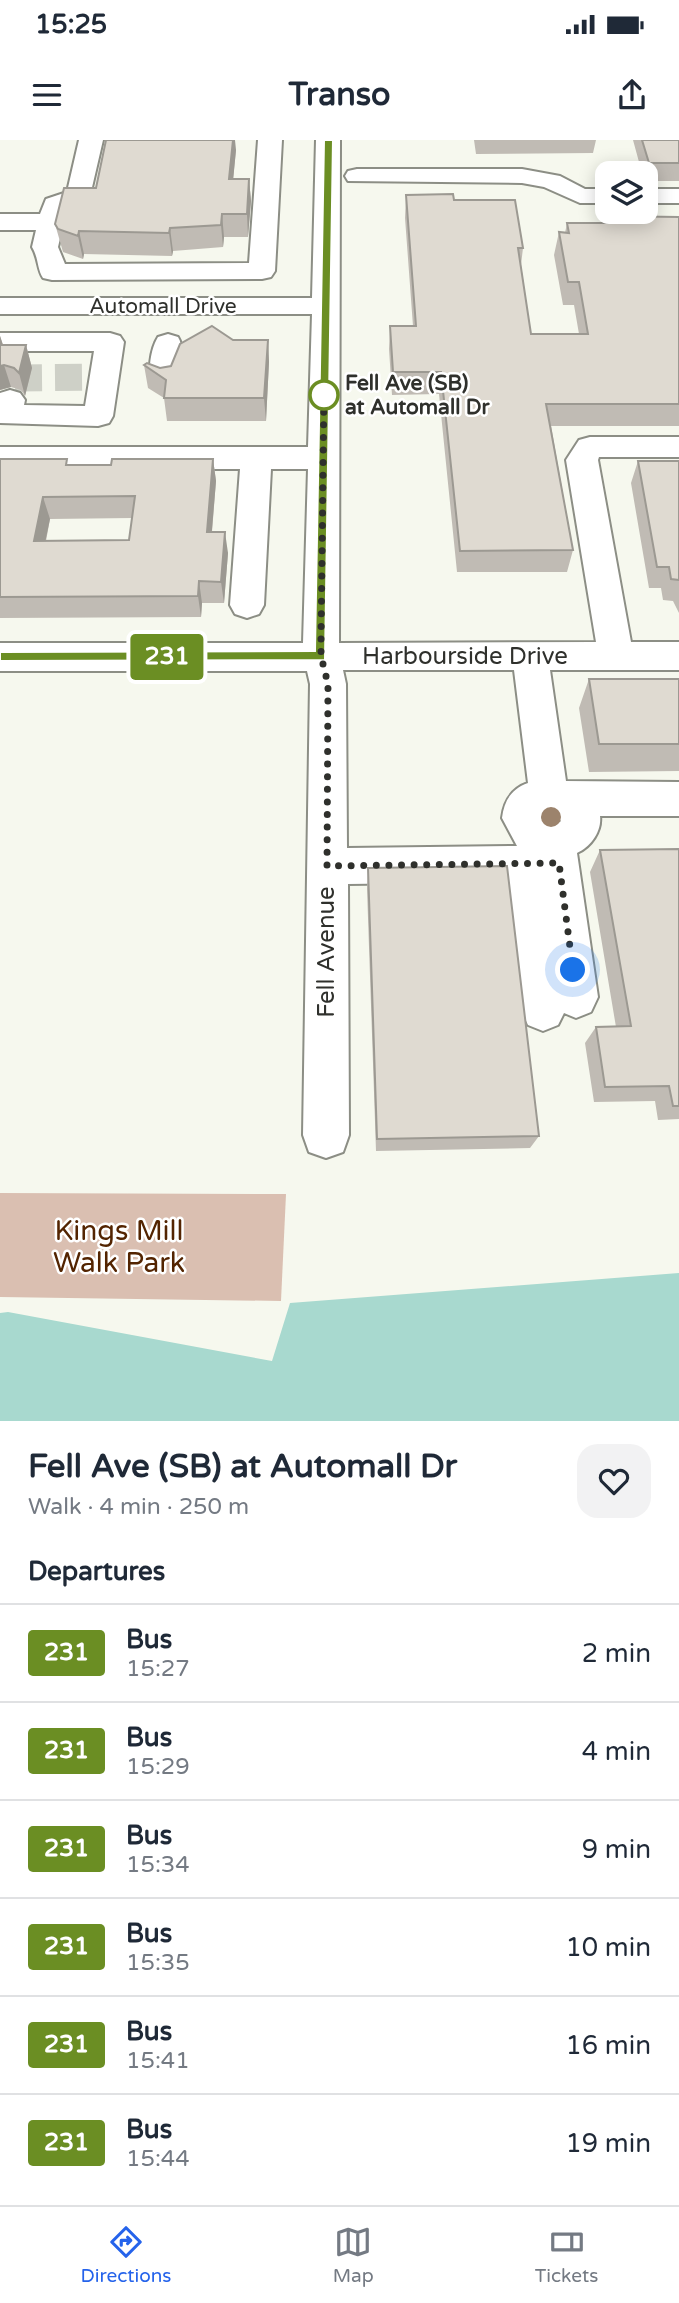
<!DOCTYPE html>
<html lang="en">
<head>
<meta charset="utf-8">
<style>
  body { margin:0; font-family:"Varela Round",sans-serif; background:#f2f2f3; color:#1f2937; height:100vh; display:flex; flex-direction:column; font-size:26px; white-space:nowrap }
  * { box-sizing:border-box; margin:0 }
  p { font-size:23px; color:#747a83 }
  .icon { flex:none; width:38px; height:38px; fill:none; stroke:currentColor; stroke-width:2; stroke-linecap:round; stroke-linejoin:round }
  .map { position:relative; height:1281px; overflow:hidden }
  .side { display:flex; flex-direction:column; background:#fff; flex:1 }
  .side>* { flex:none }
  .badge { padding:0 14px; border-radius:5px; font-size:24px; line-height:46px }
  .tools { position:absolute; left:595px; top:21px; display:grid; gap:14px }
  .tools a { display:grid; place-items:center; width:63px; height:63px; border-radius:14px; background:#fff; box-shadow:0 4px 18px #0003; font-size:35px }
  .you { position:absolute; width:35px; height:35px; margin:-18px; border:5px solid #fff; border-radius:50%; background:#1a73e8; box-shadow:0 0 0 10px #1a73e833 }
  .map>.badge { position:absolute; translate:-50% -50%; box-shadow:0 0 0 4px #fff }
  h2 { padding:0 28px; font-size:26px; line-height:63px }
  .round { display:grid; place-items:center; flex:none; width:74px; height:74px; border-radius:21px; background:#f2f2f3 }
  .head { display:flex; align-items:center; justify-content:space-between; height:119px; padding:0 28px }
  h1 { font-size:33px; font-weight:800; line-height:52px }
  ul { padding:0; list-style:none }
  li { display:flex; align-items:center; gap:21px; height:98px; padding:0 28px; border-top:2px solid #e0e1e3 }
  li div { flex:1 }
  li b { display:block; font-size:26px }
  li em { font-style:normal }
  li .badge { min-width:77px; font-weight:700; text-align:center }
  .status { display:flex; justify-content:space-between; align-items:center; height:49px; padding:0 35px; background:#fff; direction:ltr }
  .status svg { height:19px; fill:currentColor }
  header { display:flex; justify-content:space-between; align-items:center; height:91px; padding:0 28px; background:#fff; font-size:32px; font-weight:800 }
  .tab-bar { display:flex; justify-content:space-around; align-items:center; height:98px; border-top:2px solid #e0e1e3; background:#fff; font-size:19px; color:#747a83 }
  .tab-bar a { display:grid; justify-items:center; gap:4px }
  .tab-bar .selected { color:#2563eb }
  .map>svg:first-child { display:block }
  .green { fill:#dabfb1 }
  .water { fill:#a8d9cf }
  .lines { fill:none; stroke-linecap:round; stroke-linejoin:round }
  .minor-tunnel { stroke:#ced0c7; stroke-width:27; stroke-dasharray:27 13; stroke-linecap:butt }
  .minor-casing { stroke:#8c8e85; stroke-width:4 }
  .minor { fill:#fff; fill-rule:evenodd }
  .tree { fill:#9c836c }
  .wall { fill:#c0bbb4; fill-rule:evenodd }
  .shaded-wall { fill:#9c9992 }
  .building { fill:#dfdad1; stroke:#9c9992; stroke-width:2; fill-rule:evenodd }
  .line { fill:#6b8e23; stroke:#fff; stroke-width:2 }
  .walk { stroke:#2f302c; stroke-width:7; stroke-dasharray:0 12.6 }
  .stop-dot { fill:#fff; stroke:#6b8e23; stroke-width:3.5 }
  .labels { text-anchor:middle; stroke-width:5; stroke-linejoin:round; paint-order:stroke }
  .far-street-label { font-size:21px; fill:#2f302c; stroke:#fff }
  .far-stop-label { font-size:21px; font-weight:bold; fill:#2f302c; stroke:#fff; text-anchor:start }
  .street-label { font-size:24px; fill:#2f302c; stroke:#fff }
  .near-park-label { font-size:28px; fill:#532401; stroke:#fff }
</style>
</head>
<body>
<div class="status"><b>15:25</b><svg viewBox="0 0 49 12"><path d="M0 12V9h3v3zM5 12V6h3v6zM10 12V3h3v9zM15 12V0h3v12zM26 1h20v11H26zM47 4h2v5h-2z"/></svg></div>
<header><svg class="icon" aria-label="menu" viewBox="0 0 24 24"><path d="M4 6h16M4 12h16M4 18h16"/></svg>Transo<svg class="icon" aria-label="share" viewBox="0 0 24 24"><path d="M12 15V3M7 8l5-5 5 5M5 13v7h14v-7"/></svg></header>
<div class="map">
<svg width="679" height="1281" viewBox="0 0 679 1281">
  <rect width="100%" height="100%" fill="#f6f8ee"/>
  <path class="green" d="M 0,1053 L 286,1054 L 281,1161 L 0,1157 Z"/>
  <path class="water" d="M 679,1133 L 679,1281 L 0,1281 L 0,1173 L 8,1172 L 272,1221 L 290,1163 Z"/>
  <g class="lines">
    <path class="minor-tunnel" d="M 15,238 L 105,237"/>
    <defs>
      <path id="minor" d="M 79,0 L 103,0 L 90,56 L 87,61 L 67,68 L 58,107 L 65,124 L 249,123 L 258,0 L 282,0 L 275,131 L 271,137 L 262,139 L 52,140 L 43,138 C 37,129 39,119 32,107 L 36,90 L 0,90 L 0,74 L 40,74 L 46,59 L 67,52 Z
        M 316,0 L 340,0 L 339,503 L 596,502 L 566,320 L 579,300 L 590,297 L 679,297 L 679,317 L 599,317 L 598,320 L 631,502 L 679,502 L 679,530 L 550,530 L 566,641 L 679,642 L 679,676 L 600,676 C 602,691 591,707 577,713 L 598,857 L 591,872 L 576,878 L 564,873 L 558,885 L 543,891 L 528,885 L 521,870 L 508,742 L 348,744 L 349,995 L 343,1012 L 326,1018 L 309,1012 L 303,995 L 310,544 L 307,531 L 0,531 L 0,503 L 303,503 L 308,329 L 271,329 L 264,465 L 259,474 L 247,478 L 235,474 L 230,465 L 240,329 L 0,329 L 0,307 L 308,307 L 312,174 L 0,174 L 0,158 L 312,158 ZM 343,530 L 514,530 L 528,643 C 511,649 504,661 502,678 L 517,706 L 347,708 L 346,544 ZM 545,670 L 550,670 L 561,681 L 556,685 L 548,684 L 541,678 Z
        M 357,29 L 522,29 L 560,36 L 585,49 L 607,49 L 607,63 L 580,63 L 544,47 L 522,43 L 348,41 L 345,36 L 348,31 Z
        M 646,49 L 679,49 L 679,63 L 646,63 Z
        M 0,193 L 110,193 L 120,196 L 124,202 L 113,276 L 109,283 L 98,286 L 0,283 L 0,253 L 10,250 L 20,253 L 25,260 L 24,265 L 85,266 L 94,211 L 0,211 Z
        M 168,194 L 178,197 C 185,208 182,234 174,246 L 164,248 L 154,246 C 146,234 151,208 158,197 Z"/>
    </defs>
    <use href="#minor" class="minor-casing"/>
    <use href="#minor" class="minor"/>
  </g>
  <circle class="tree" cx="551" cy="677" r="10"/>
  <path class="wall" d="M 474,0 L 596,0 L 593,13 L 476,14 Z
    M 633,0 L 679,0 L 679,41 L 646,41 L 646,33 L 642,33 Z
    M 236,10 L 233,39 L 249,39 L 251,61 L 248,97 L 224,97 L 223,107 L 173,111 L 172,116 L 84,114 L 83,119 L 63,112 L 55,84 L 96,48 Z
    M 406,55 L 454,60 L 523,108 L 521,125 L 531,194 L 579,194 L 574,165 L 563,165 L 554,115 L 559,92 L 565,93 L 567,83 L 607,83 L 608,76 L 679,77 L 679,286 L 551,286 L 573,410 L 567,432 L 457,432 L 439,254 L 392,255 L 389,209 L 390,186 L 413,186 L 405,78 Z
    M 0,196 L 3,205 L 26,205 L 32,228 L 25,256 L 21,250 L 11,247 L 0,250 Z
    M 233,200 L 268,200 L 269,222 L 266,281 L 167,281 L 164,258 L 148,248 L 144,225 L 160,228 L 171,226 Z
    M 0,319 L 69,325 L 111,325 L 213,319 L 216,341 L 212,392 L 228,413 L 224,463 L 202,463 L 201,477 L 0,478 ZM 132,378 L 129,400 L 46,401 L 50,379 Z
    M 638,321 L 679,321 L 679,473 L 673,461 L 663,460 L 661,448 L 649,448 L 631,343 Z
    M 589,539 L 679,539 L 679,631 L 589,632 L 579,568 Z
    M 679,709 L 679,979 L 658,980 L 655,961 L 594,962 L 585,903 L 596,887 L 616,887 L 590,732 L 600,710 Z
    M 368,728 L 539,996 L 530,1008 L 376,1011 L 367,749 Z"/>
  <path class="shaded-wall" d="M 233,0 L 235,0 L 236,10 L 231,62 L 229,39 Z
    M 249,39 L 251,61 L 248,97 L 247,74 Z
    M 222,74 L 224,97 L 223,107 L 221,85 Z
    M 170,88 L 173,111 L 172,116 L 169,93 Z
    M 79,91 L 84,114 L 83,119 L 78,96 Z
    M 0,196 L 6,214 L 4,225 L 11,247 L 0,250 Z
    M 268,200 L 269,222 L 266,281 L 264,258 Z
    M 26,205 L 32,228 L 25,256 L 19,233 Z
    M 213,319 L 216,341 L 210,413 L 207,392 Z
    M 43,357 L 50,379 L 41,422 L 34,401 Z
    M 225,392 L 228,413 L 224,463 L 221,442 Z
    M 199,441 L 202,463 L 201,477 L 198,456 Z"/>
  <path class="building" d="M 106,0 L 233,0 L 229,39 L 249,39 L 247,74 L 222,74 L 221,85 L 170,88 L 169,93 L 79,91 L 78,96 L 58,89 L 55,84 L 64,48 L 96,48 Z
    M 642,0 L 679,0 L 679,23 L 649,23 Z
    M 453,54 L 454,60 L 515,60 L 523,108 L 518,108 L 531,194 L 588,194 L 579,142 L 568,142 L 559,92 L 569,93 L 567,83 L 610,83 L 608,76 L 679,77 L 679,264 L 546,264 L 573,410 L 460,411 L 441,232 L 393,232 L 390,186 L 416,186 L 406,55 Z
    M 212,186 L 233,200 L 268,200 L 264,258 L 164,258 L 166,240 L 144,225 L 147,223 L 160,228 L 171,226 L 180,204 Z
    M 0,205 L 26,205 L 19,233 L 14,228 L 4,225 L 0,226 Z
    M 0,319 L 67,319 L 66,325 L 111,325 L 112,319 L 213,319 L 207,392 L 225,392 L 221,442 L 199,441 L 198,456 L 0,457 ZM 135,356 L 129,400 L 34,401 L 43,357 Z
    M 638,321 L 679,321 L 679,440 L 671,439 L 669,427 L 657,427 Z
    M 589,539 L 679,539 L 679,604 L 599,604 Z
    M 679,709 L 679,966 L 673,966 L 669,946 L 605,947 L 596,887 L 631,886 L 600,710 Z
    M 507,726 L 539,996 L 377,999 L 368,728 Z"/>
  <path class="line" d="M 324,0 L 333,0 L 325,520 L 0,521 L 0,512 L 315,511 Z"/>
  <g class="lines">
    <path class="walk" d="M 324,255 L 324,251 L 321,500 L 321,516 L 328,544 L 327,726 L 559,723 L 573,830"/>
  </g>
  <circle class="stop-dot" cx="324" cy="255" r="14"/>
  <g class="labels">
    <g class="far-street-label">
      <text x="163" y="173">Automall Drive</text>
    </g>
    <g class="far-stop-label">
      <text x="345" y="250">Fell Ave (SB)<tspan x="345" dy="24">at Automall Dr</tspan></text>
    </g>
    <g class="street-label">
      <text x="465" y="524">Harbourside Drive</text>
      <text transform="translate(326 812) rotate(-90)" y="8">Fell Avenue</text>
    </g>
    <g class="near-park-label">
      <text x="119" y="1100">Kings Mill<tspan x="119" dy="32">Walk Park</tspan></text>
    </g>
  </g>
</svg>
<div class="tools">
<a><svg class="icon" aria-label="layers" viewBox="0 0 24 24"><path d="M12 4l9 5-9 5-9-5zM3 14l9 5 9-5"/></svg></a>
</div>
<div class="you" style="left:573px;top:830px"></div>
<b class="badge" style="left:167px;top:517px;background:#6b8e23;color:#fff">231</b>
</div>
<section class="side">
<div class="head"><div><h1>Fell Ave (SB) at Automall Dr</h1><p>Walk · 4 min · 250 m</p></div><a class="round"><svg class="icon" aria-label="heart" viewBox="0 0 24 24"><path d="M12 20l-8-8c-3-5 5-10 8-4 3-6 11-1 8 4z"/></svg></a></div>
<h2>Departures</h2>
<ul>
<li><span class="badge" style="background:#6b8e23;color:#fff">231</span><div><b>Bus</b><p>15:27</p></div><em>2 min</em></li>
<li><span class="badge" style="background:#6b8e23;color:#fff">231</span><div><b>Bus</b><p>15:29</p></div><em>4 min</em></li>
<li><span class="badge" style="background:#6b8e23;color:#fff">231</span><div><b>Bus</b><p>15:34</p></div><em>9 min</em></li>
<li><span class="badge" style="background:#6b8e23;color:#fff">231</span><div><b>Bus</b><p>15:35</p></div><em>10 min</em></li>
<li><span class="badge" style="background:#6b8e23;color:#fff">231</span><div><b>Bus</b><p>15:41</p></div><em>16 min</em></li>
<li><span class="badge" style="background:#6b8e23;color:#fff">231</span><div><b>Bus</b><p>15:44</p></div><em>19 min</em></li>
</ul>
</section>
<nav class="tab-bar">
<a class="selected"><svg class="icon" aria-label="directions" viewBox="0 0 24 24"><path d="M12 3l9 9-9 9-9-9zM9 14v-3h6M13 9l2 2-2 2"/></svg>Directions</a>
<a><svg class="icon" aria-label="map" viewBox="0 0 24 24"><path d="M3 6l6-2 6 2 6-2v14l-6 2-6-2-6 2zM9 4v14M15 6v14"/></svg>Map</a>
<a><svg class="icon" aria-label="tickets" viewBox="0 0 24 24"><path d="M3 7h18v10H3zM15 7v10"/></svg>Tickets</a>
</nav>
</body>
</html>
